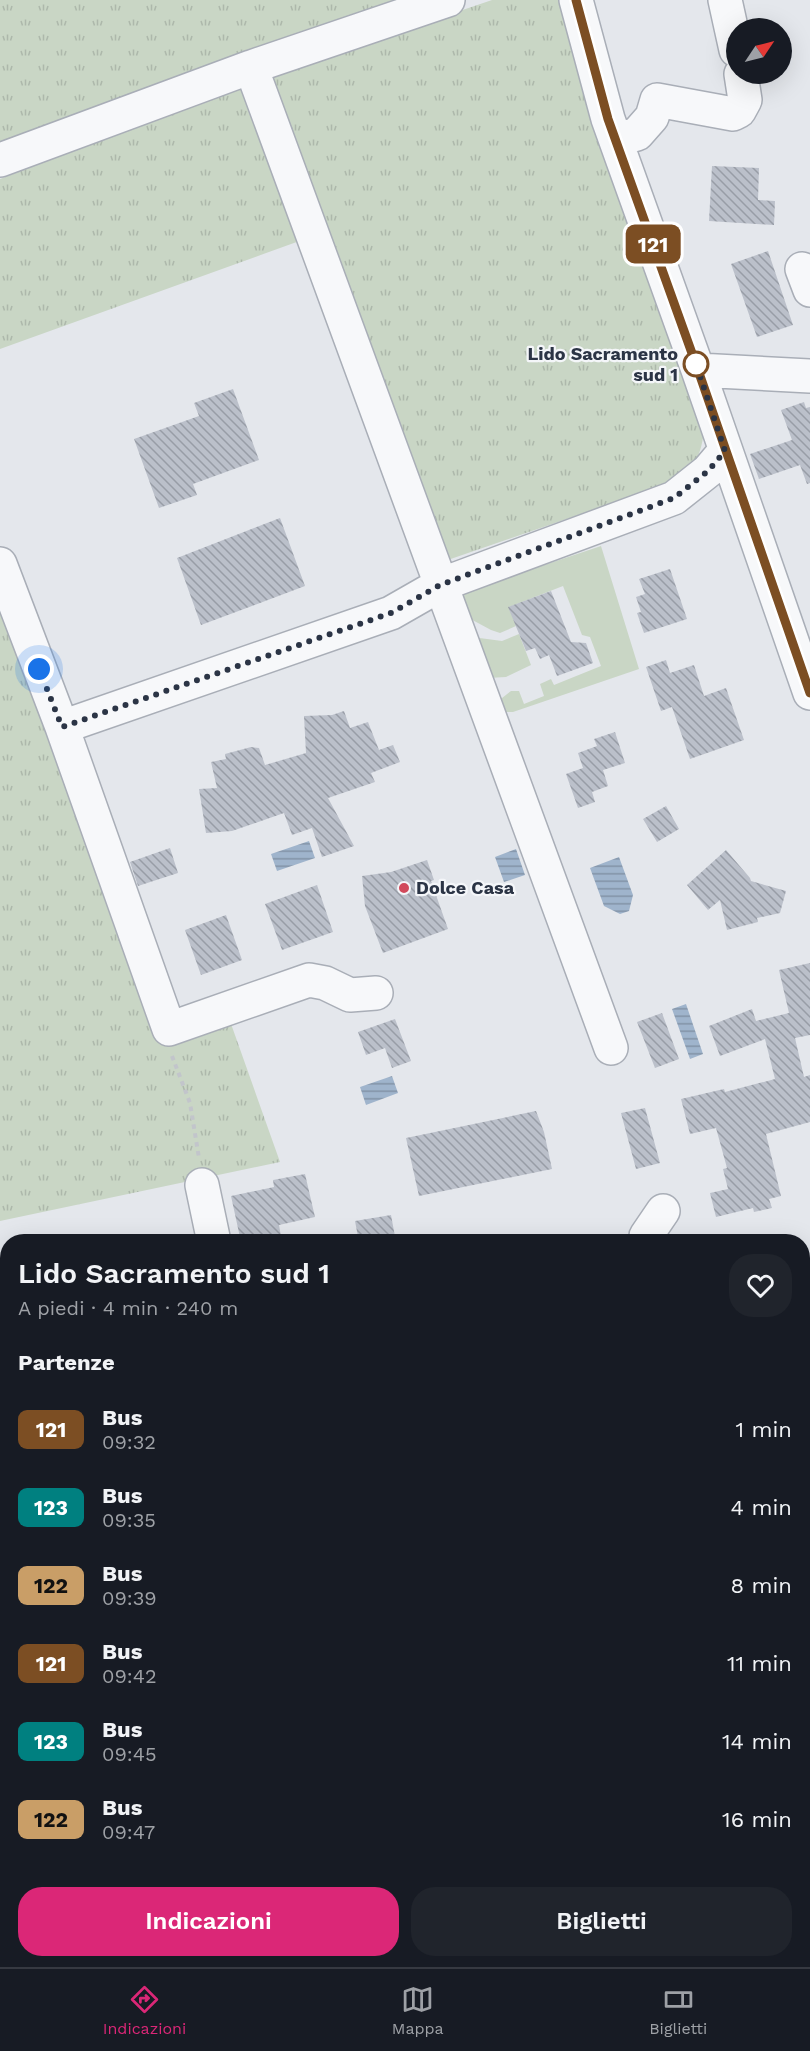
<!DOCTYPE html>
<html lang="it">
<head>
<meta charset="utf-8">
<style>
  body { margin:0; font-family:"Work Sans",sans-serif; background:#20242c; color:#f1f3f6; height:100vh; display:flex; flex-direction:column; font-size:22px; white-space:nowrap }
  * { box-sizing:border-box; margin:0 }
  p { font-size:20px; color:#9ea1a6 }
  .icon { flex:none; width:33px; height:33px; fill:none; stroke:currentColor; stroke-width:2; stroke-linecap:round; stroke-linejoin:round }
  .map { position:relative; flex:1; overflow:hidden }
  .drawer { position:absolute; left:0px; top:1234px; width:810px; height:734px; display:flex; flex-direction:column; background:#171b24; border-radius:24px 24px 0 0; box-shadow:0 6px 24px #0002 }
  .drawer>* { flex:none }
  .badge { padding:0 12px; border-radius:9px; font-size:21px; line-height:39px }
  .needle { width:39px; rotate:55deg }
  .controls { position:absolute; left:726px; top:18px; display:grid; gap:12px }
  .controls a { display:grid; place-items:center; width:66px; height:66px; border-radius:50%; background:#171b24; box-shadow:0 6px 24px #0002; font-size:30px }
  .you { position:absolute; width:30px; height:30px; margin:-15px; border:4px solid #fff; border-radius:50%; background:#1a73e8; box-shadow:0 0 0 9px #1a73e833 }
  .map>.badge { position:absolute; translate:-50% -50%; box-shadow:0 0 0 3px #fff }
  h2 { padding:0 18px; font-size:22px; line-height:54px }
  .round { display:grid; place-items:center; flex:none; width:63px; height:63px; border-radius:24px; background:#20242c }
  .head { display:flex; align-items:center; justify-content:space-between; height:102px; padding:0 18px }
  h1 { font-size:28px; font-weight:600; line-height:45px }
  .action { display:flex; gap:12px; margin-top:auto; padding:12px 18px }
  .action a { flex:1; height:69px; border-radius:24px; background:#db2777; color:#fff; font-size:24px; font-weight:600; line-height:69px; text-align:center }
  .action a+a { background:#20242c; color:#f1f3f6 }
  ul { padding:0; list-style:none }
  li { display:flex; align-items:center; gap:18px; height:78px; padding:0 18px }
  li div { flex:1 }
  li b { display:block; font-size:22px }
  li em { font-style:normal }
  li .badge { min-width:66px; font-weight:700; text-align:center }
  .tab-bar { display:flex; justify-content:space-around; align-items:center; height:84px; border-top:2px solid #363941; background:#171b24; font-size:16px; color:#9ea1a6 }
  .tab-bar a { display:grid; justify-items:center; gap:3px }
  .tab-bar .current { color:#db2777 }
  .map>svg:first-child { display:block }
  .grass { fill:url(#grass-tufts) }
  .garden { fill:#c9d6c5 }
  .water { fill:url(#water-rules) }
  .building { fill:url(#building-back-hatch) }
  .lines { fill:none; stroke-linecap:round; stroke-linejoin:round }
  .minor-casing { stroke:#a9aeb7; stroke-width:36 }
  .path { stroke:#c2c5cb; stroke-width:4; stroke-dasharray:4.5 4.5; stroke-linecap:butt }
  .minor { stroke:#f7f8fa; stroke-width:33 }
  .line-casing { stroke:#fff; stroke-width:14 }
  .line { stroke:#7c4e23; stroke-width:9 }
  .walk { stroke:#2b3445; stroke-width:6; stroke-dasharray:0 10.8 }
  .stop-dot { fill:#fff; stroke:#7c4e23; stroke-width:3 }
  .poi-dot { fill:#d1495b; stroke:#f4f6f9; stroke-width:2 }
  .labels { text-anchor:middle; stroke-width:4.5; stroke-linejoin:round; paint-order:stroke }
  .stop-label { font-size:18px; font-weight:bold; fill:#2b3445; stroke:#f4f6f9; text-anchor:end }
  .poi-label { font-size:18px; font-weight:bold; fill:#2b3445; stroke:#f4f6f9; text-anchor:start }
</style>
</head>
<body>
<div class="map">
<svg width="810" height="1967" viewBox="0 0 810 1967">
  <defs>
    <pattern id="grass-tufts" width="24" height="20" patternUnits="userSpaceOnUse" patternTransform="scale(1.5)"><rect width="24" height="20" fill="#c9d6c5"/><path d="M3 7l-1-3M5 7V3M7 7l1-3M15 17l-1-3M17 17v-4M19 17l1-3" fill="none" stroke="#adb8ab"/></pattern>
    <pattern id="water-rules" width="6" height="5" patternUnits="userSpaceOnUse" patternTransform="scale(1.5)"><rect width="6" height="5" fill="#9fb4cc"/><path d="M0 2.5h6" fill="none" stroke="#8293a7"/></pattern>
    <pattern id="building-back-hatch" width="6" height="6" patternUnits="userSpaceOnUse" patternTransform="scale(1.5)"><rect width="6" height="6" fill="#bbc0ca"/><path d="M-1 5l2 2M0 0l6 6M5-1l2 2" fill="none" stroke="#989da6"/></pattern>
  </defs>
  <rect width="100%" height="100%" fill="#e4e7ec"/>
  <path class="grass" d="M 0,0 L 417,0 L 0,150 Z
    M 492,0 L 564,0 L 705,425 C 700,462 696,465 665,485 L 442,562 L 266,77 Z
    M 244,85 L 305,239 L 0,349 L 0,179 Z
    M 0,579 L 156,1029 L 230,1021 L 280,1162 L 0,1221 Z"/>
  <path class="garden" d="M 601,546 L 639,669 L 513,712 L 500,712 L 497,702 L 511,691 L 519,691 L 524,704 L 544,696 L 540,684 L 551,679 L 554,685 L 601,666 L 590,637 L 582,635 L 563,586 L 509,607 L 516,626 L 500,633 L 491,630 L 465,616 L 458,594 Z
    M 519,634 L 531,665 L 506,677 L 488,678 L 472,637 L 502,641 Z"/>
  <path class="water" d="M 309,841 L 315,858 L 277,871 L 271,854 Z
    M 516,849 L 525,875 L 504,882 L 495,857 Z
    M 619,857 L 633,895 L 629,911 L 620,914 L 604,906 L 590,868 Z
    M 686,1004 L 703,1054 L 690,1059 L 672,1009 Z
    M 392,1076 L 398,1093 L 366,1105 L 360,1087 Z"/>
  <path class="building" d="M 712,166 L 759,168 L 758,200 L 775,201 L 774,225 L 709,221 Z
    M 768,251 L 793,325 L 757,337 L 731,264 Z
    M 233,389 L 259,460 L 193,484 L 197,495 L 159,508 L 134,439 L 199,416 L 194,403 Z
    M 804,402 L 806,408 L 810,407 L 810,483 L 807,484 L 800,465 L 759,479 L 750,454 L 792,440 L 781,410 Z
    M 280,518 L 305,586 L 201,625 L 177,558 Z
    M 670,569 L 687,619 L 644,633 L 637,613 L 641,612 L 636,597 L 645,594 L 639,579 Z
    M 551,591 L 571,642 L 586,643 L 593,663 L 557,676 L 549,655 L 540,659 L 535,648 L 526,651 L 508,607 Z
    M 666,660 L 670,673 L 694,665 L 704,696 L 726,688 L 744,740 L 690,759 L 672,707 L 661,711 L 646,667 Z
    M 344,711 L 350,728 L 368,722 L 379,750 L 393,745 L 400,762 L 371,773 L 375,782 L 328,798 L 354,846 L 322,857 L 312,828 L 292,835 L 284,813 L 232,831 L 206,833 L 199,789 L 217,788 L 211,762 L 226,759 L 225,754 L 251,747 L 259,748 L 265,765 L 306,753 L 304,716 L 332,715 Z
    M 615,732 L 625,763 L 603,770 L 608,786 L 592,792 L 595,802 L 578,808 L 566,774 L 583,768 L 578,753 L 597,746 L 594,739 Z
    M 666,806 L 679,829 L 657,842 L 643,819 Z
    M 170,848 L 178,873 L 138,886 L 130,862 Z
    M 726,850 L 750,878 L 751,881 L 786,891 L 780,913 L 757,918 L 758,922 L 727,930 L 720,900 L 708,910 L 687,885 Z
    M 427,860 L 434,880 L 431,881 L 448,929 L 383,953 L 365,906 L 362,876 L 391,872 Z
    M 317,885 L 333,932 L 282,950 L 265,904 Z
    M 226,915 L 242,960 L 201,975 L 185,930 Z
    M 810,963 L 810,1035 L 795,1038 L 804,1077 L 810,1075 L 810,1122 L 766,1134 L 781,1196 L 769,1199 L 772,1208 L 754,1212 L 753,1208 L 716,1217 L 710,1193 L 728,1189 L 723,1169 L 727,1168 L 716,1128 L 690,1134 L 681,1099 L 724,1089 L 725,1092 L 775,1079 L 765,1039 L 720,1056 L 709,1026 L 752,1009 L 756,1021 L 789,1013 L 779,970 Z
    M 662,1013 L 679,1059 L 655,1068 L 637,1022 Z
    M 395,1019 L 411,1061 L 392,1068 L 385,1048 L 366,1055 L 358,1032 Z
    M 645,1108 L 660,1163 L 636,1169 L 621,1113 Z
    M 536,1111 L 544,1132 L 552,1169 L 419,1196 L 406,1138 Z
    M 305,1174 L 315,1217 L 279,1225 L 282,1242 L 241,1242 L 231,1196 L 274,1187 L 273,1180 Z
    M 391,1215 L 396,1242 L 359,1242 L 355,1221 Z"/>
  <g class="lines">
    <defs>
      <path id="minor" d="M 576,0 L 608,119 L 698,370 L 810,693
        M 725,0 L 736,50
        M 251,67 L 448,0
        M 616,140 L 637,134 L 652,117 L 657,100 L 733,114 L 739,111 L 745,100 L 741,74
        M 0,160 L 251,67 L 611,1048
        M 802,269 L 810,290
        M 698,370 L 810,376
        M 0,564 L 62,727
        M 376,993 L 350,995 L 325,983 L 309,980 L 169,1029 L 62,727 L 391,613 L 440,585 L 674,498 L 708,471 L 725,451
        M 202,1185 L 214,1242
        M 648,1242 L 646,1236 L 663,1211
        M 0,1446 L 8,1447
        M 802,1503 L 810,1502
        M 0,1712 L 8,1714
        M 316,1960 L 317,1967
        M 587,1960 L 588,1967
        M 799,1960 L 810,1965"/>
    </defs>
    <use href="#minor" class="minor-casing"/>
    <path class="path" d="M 172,1056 L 190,1103 L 199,1158"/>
    <use href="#minor" class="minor"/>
  </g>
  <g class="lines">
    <defs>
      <path id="line" d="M 576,0 L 608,119 L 698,370 L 810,693"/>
    </defs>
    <use href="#line" class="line-casing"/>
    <use href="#line" class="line"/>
    <path class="walk" d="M 39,669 L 62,727 L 391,613 L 440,585 L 674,498 L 708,471 L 725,451 L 696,364"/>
  </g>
  <circle class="stop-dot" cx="696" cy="364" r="12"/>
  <circle class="poi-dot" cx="404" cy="888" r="6"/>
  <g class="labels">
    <g class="stop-label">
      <text x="678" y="360">Lido Sacramento<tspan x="678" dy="21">sud 1</tspan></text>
    </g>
    <g class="poi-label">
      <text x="416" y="894">Dolce Casa</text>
    </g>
  </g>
</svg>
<div class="controls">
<a><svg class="needle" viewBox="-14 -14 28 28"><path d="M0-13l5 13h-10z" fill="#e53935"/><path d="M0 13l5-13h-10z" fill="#9ea1a6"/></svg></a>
</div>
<div class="you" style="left:39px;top:669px"></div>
<b class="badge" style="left:653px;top:244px;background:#7c4e23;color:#fff">121</b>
<section class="drawer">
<div class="head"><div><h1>Lido Sacramento sud 1</h1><p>A piedi · 4 min · 240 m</p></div><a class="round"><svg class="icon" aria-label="heart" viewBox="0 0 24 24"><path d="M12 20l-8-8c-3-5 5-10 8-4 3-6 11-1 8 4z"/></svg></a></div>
<h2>Partenze</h2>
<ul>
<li><span class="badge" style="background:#7c4e23;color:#fff">121</span><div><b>Bus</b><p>09:32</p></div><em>1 min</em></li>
<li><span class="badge" style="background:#008080;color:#fff">123</span><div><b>Bus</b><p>09:35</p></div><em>4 min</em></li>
<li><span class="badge" style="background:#c99e67;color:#111">122</span><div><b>Bus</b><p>09:39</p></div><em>8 min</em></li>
<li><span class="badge" style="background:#7c4e23;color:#fff">121</span><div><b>Bus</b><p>09:42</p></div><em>11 min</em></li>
<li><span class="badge" style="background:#008080;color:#fff">123</span><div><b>Bus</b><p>09:45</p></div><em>14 min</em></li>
<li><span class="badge" style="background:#c99e67;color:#111">122</span><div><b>Bus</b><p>09:47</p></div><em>16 min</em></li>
</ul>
<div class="action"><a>Indicazioni</a><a>Biglietti</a></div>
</section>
</div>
<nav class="tab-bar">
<a class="current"><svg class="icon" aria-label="directions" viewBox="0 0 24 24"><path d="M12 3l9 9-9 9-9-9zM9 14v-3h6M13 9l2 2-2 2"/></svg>Indicazioni</a>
<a><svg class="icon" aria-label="map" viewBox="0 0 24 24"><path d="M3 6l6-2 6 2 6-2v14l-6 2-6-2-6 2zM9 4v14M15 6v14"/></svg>Mappa</a>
<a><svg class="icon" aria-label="tickets" viewBox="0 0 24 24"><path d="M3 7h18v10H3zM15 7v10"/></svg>Biglietti</a>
</nav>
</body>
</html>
